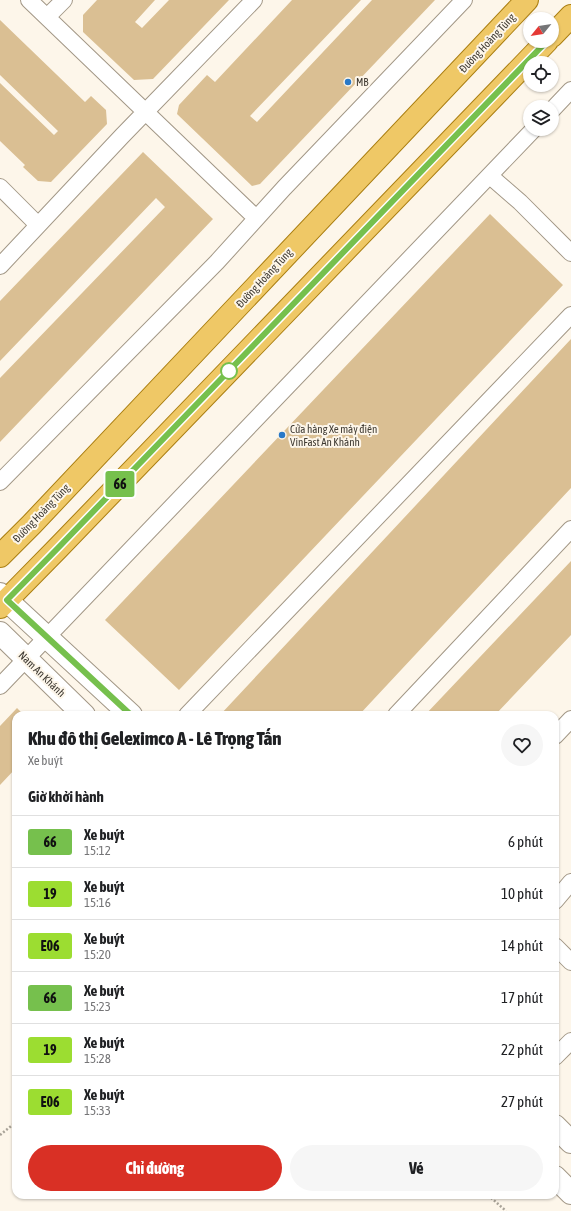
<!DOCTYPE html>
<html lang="vi">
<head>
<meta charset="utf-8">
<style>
  body { margin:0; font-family:"Asap Condensed",sans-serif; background:#f6f6f6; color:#202124; height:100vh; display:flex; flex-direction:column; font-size:15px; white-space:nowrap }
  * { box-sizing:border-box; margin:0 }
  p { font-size:13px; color:#757577 }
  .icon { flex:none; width:22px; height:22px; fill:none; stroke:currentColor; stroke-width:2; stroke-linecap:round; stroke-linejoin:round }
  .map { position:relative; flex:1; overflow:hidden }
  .drawer { position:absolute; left:12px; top:711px; width:547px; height:488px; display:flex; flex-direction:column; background:#fff; border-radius:12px; box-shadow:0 1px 3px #0004 }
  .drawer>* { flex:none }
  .badge { padding:0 8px; border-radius:3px; font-size:14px; line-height:26px }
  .needle { width:26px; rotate:240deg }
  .fabs { position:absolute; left:523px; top:12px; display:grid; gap:8px }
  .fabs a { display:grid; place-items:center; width:36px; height:36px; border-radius:50%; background:#fff; box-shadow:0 1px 3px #0004; font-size:20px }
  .map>.badge { position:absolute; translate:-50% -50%; box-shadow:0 0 0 2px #fff }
  h2 { padding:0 16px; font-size:15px; line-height:36px }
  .round { display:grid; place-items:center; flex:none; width:42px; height:42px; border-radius:21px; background:#f6f6f6 }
  .head { display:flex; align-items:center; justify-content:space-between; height:68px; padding:0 16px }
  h1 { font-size:19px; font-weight:800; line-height:30px }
  .primary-button { display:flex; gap:8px; margin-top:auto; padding:8px 16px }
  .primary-button a { flex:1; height:46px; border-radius:24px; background:#d93025; color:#fff; font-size:16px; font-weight:800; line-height:46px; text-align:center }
  .primary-button a+a { background:#f6f6f6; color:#202124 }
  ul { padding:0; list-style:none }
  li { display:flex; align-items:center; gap:12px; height:52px; padding:0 16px; border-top:1px solid #e0e0e0 }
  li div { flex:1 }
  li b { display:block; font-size:15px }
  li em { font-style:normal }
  li .badge { min-width:44px; font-weight:700; text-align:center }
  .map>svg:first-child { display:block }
  .building { fill:#dabf93 }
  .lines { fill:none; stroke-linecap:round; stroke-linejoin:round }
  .street-casing { stroke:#a29786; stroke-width:18 }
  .secondary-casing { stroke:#a29786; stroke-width:24 }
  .primary-casing { stroke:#aa7e11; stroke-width:24 }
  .path { stroke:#a9a398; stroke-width:2.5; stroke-dasharray:2 2; stroke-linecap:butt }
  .street { stroke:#fff; stroke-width:16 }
  .secondary { stroke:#fff; stroke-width:22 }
  .primary { stroke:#efc866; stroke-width:22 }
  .line-casing { stroke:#fff; stroke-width:9 }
  .line { stroke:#76c04d; stroke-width:6 }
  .poi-dot { fill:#2979c8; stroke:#fdf6ea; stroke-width:1.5 }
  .stop-dot { fill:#fff; stroke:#76c04d; stroke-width:2 }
  .labels { text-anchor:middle; stroke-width:4; stroke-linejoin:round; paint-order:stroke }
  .street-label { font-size:11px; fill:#3e3931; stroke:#fdf6ea }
  .poi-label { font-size:11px; fill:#3e3931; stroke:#fdf6ea; text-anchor:start }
</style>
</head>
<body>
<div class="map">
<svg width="571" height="1211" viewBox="0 0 571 1211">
  <rect width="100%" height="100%" fill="#fdf6ea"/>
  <path class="building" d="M 97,0 L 155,0 L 135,22 L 142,28 L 169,0 L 229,0 L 153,79 L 134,80 L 83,32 L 83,15 Z
    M 292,0 L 361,0 L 250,116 L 257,122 L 372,0 L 435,0 L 260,184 L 252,186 L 177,114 L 179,105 L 207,75 L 215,82 Z
    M 0,20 L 85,102 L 91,96 L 106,110 L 107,124 L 51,182 L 38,181 L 23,167 L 25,165 L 0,141 L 0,83 L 54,135 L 58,131 L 0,75 Z
    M 143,152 L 213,219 L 0,442 L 0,378 L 165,207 L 156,198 L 0,361 L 0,301 Z
    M 490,214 L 563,285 L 179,690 L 105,620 Z
    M 571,339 L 571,488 L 359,715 L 220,715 Z
    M 571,561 L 571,635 L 495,715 L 425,715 Z
    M 17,708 L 24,715 L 16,715 L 16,768 L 0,785 L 0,726 Z"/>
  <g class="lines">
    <defs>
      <path id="street" d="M 29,0 L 256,218
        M 47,17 L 64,0
        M 552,110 L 571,90
        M 490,176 L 520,202 L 571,253
        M 0,187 L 38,225
        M 0,266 L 122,136 L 254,0
        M 0,482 L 217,262 L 284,188 L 464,0
        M 0,686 L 534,129
        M 187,715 L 571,315
        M 396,715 L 571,529
        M 555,736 L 571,719
        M 555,901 L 571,882
        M 555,946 L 571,962
        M 555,1057 L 571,1041"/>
      <path id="secondary" d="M 0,594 L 131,715
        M 0,633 L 84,715
        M 555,1126 L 571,1142
        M 555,1177 L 571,1193"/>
      <path id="primary" d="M 552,36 L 571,16
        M 0,556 L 32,524 L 527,0
        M 0,607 L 58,548 L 547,41"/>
    </defs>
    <use href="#street" class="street-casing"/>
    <use href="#secondary" class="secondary-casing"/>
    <use href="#primary" class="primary-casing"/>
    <path class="path" d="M 0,1135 L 16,1122
      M 488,1195 L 506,1211"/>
    <use href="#street" class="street"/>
    <use href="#secondary" class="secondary"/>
    <use href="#primary" class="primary"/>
  </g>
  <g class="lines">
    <defs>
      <path id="line" d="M 131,715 L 7,600 L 58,548 L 547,41"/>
    </defs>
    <use href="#line" class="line-casing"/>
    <use href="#line" class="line"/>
  </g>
  <g class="poi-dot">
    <circle cx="348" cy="82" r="4"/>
    <circle cx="282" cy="435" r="4"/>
  </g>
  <circle class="stop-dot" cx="229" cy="371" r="8"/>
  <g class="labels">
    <g class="street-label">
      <text transform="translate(487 43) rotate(-47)" y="4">Đường Hoàng Tùng</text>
      <text transform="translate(264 278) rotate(-47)" y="4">Đường Hoàng Tùng</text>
      <text transform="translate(41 513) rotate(-46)" y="4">Đường Hoàng Tùng</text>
      <text transform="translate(42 674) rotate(44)" y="4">Nam An Khánh</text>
    </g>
    <g class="poi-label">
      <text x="356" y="86">MB</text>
      <text x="290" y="433">Cửa hàng Xe máy điện<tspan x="290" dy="13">VinFast An Khánh</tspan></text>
    </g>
  </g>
</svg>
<div class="fabs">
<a><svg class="needle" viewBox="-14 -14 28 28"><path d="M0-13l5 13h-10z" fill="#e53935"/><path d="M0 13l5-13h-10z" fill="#757577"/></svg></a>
<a><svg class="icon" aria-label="locate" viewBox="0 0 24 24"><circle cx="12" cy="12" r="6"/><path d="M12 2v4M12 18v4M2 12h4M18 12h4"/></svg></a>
<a><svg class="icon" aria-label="layers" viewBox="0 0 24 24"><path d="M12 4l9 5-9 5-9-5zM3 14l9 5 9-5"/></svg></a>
</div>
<b class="badge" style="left:120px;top:484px;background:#76c04d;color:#111">66</b>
<section class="drawer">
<div class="head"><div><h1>Khu đô thị Geleximco A - Lê Trọng Tấn</h1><p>Xe buýt</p></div><a class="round"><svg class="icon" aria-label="heart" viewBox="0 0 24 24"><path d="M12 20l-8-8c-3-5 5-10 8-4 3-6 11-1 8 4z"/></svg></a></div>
<h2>Giờ khởi hành</h2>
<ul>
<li><span class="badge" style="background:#76c04d;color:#111">66</span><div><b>Xe buýt</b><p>15:12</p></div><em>6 phút</em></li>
<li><span class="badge" style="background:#9cdd31;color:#111">19</span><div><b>Xe buýt</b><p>15:16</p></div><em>10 phút</em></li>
<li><span class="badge" style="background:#9cdd31;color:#111">E06</span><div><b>Xe buýt</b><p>15:20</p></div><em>14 phút</em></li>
<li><span class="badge" style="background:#76c04d;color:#111">66</span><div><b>Xe buýt</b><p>15:23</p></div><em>17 phút</em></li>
<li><span class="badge" style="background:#9cdd31;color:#111">19</span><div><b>Xe buýt</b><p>15:28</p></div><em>22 phút</em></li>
<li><span class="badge" style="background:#9cdd31;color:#111">E06</span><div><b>Xe buýt</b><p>15:33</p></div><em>27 phút</em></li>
</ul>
<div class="primary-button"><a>Chỉ đường</a><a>Vé</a></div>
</section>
</div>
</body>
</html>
